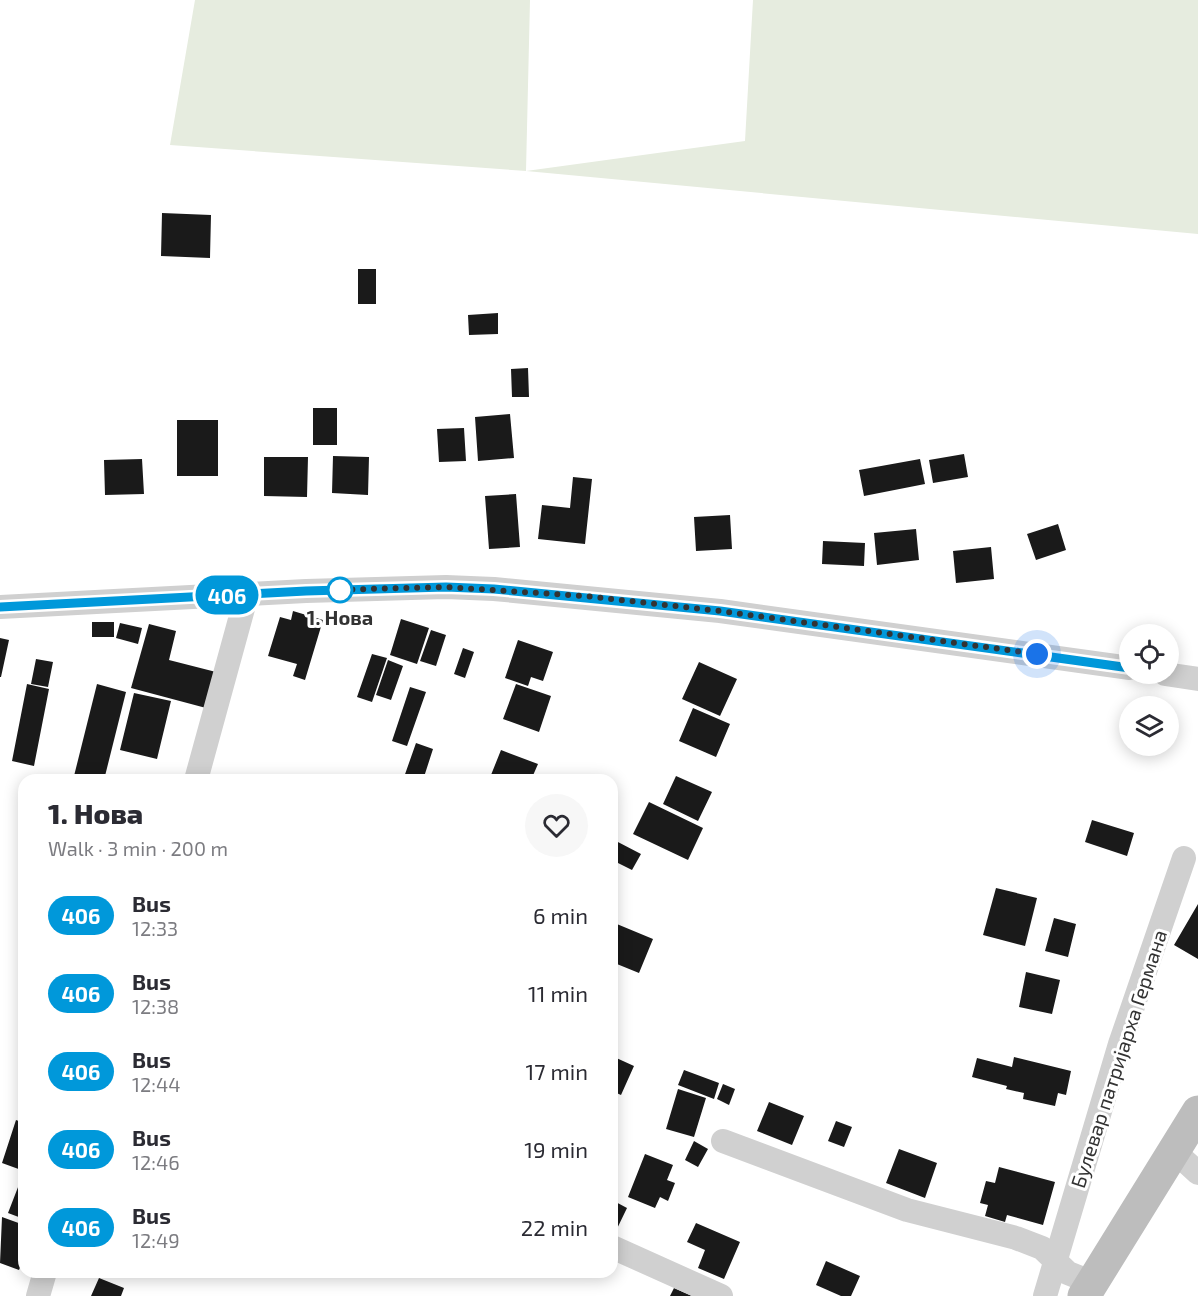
<!DOCTYPE html>
<html lang="en">
<head>
<meta charset="utf-8">
<style>
  body { margin:0; font-family:"Exo 2",sans-serif; background:#f7f7f7; color:#2b2b33; height:100vh; display:flex; flex-direction:column; font-size:22px; white-space:nowrap }
  * { box-sizing:border-box; margin:0 }
  p { font-size:20px; color:#7c7c81 }
  .icon { flex:none; width:33px; height:33px; fill:none; stroke:currentColor; stroke-width:2; stroke-linecap:round; stroke-linejoin:round }
  .map { position:relative; flex:1; overflow:hidden }
  .details { position:absolute; left:18px; top:774px; width:600px; height:504px; display:flex; flex-direction:column; background:#fff; border-radius:18px; box-shadow:0 3px 15px #0003 }
  .details>* { flex:none }
  .badge { padding:0 12px; border-radius:20px; font-size:21px; line-height:39px }
  .tools { position:absolute; left:1119px; top:624px; display:grid; gap:12px }
  .tools a { display:grid; place-items:center; width:60px; height:60px; border-radius:50%; background:#fff; box-shadow:0 3px 15px #0003; font-size:30px }
  .you { position:absolute; width:30px; height:30px; margin:-15px; border:4px solid #fff; border-radius:50%; background:#1a73e8; box-shadow:0 0 0 9px #1a73e833 }
  .map>.badge { position:absolute; translate:-50% -50%; box-shadow:0 0 0 3px #fff }
  .round { display:grid; place-items:center; flex:none; width:63px; height:63px; border-radius:32px; background:#f7f7f7 }
  .overview { display:flex; align-items:center; justify-content:space-between; height:102px; padding:0 30px }
  h1 { font-size:28px; font-weight:800; line-height:45px }
  ul { padding:0; list-style:none }
  li { display:flex; align-items:center; gap:18px; height:78px; padding:0 30px }
  li div { flex:1 }
  li b { display:block; font-size:22px }
  li em { font-style:normal }
  li .badge { min-width:66px; font-weight:700; text-align:center }
  .map>svg:first-child { display:block }
  .green { fill:#e6ecdf }
  .building { fill:#1a1a1a }
  .lines { fill:none; stroke-linecap:round; stroke-linejoin:round }
  .minor { stroke:#d0d0d0; stroke-width:24 }
  .secondary { stroke:#bdbdbd; stroke-width:33 }
  .line-casing { stroke:#fff; stroke-width:14 }
  .line { stroke:#0098da; stroke-width:9 }
  .walk { stroke:#333; stroke-width:6; stroke-dasharray:0 10.8 }
  .stop-dot { fill:#fff; stroke:#0098da; stroke-width:3 }
  .labels { text-anchor:middle; stroke-width:6; stroke-linejoin:round; paint-order:stroke }
  .stop-label { font-size:20px; font-weight:bold; fill:#333; stroke:#fff }
  .street-label { font-size:20px; fill:#333; stroke:#fff }
</style>
</head>
<body>
<div class="map">
<svg width="1198" height="1296" viewBox="0 0 1198 1296">
  <rect width="100%" height="100%" fill="#fff"/>
  <path class="green" d="M 195,0 L 530,0 L 526,171 L 745,141 L 753,0 L 1198,0 L 1198,234 L 526,171 L 170,145 Z"/>
  <path class="building" d="M 162,213 L 211,215 L 210,258 L 161,256 Z
    M 358,269 L 376,269 L 376,304 L 358,304 Z
    M 498,313 L 498,334 L 469,335 L 468,315 Z
    M 528,368 L 529,397 L 512,397 L 511,369 Z
    M 313,408 L 337,408 L 337,445 L 313,445 Z
    M 510,414 L 514,458 L 478,461 L 475,417 Z
    M 177,420 L 218,420 L 218,476 L 177,476 Z
    M 464,428 L 466,461 L 439,462 L 437,429 Z
    M 964,454 L 968,477 L 933,483 L 929,460 Z
    M 333,456 L 369,457 L 368,495 L 332,493 Z
    M 264,457 L 308,457 L 307,497 L 264,496 Z
    M 142,459 L 144,494 L 105,495 L 104,460 Z
    M 920,459 L 925,484 L 864,496 L 859,470 Z
    M 573,477 L 592,479 L 585,544 L 538,539 L 542,505 L 570,508 Z
    M 516,494 L 520,547 L 489,549 L 485,496 Z
    M 730,515 L 732,549 L 696,551 L 694,517 Z
    M 1058,524 L 1066,550 L 1036,560 L 1027,534 Z
    M 916,529 L 919,560 L 877,565 L 874,533 Z
    M 823,541 L 865,543 L 864,566 L 822,564 Z
    M 991,547 L 994,579 L 956,583 L 953,551 Z
    M 293,611 L 323,620 L 305,680 L 293,676 L 297,664 L 268,656 L 280,617 L 291,620 Z
    M 401,619 L 429,628 L 417,664 L 390,655 Z
    M 92,622 L 114,622 L 114,637 L 92,637 Z
    M 120,623 L 142,628 L 138,644 L 116,638 Z
    M 149,624 L 176,631 L 169,660 L 216,672 L 206,708 L 131,688 Z
    M 431,630 L 446,635 L 436,666 L 420,661 Z
    M 0,638 L 9,640 L 1,677 L 0,677 Z
    M 518,640 L 553,652 L 543,681 L 531,677 L 528,686 L 505,678 Z
    M 463,648 L 474,652 L 465,678 L 454,674 Z
    M 372,654 L 387,658 L 372,702 L 357,697 Z
    M 36,659 L 53,662 L 48,687 L 31,684 Z
    M 388,660 L 403,666 L 391,700 L 376,695 Z
    M 699,662 L 737,679 L 720,716 L 682,699 Z
    M 27,684 L 49,689 L 34,766 L 12,761 Z
    M 97,684 L 126,692 L 104,780 L 73,780 Z
    M 516,684 L 551,696 L 539,732 L 503,719 Z
    M 410,687 L 426,692 L 407,746 L 392,741 Z
    M 134,693 L 171,701 L 157,759 L 120,750 Z
    M 693,708 L 730,724 L 716,757 L 679,741 Z
    M 416,743 L 433,749 L 423,780 L 403,780 Z
    M 501,750 L 538,764 L 531,780 L 489,780 Z
    M 676,776 L 712,792 L 698,821 L 663,804 Z
    M 649,802 L 703,828 L 688,860 L 633,834 Z
    M 1092,820 L 1134,833 L 1127,856 L 1085,842 Z
    M 616,841 L 641,854 L 632,870 L 612,860 L 612,849 Z
    M 996,888 L 1037,898 L 1025,946 L 983,935 Z
    M 1198,904 L 1198,959 L 1174,945 Z
    M 1054,918 L 1076,924 L 1068,957 L 1045,951 Z
    M 612,922 L 653,939 L 639,973 L 612,962 Z
    M 1026,972 L 1060,980 L 1052,1014 L 1019,1007 Z
    M 612,1056 L 634,1066 L 621,1095 L 612,1091 Z
    M 1014,1057 L 1071,1071 L 1066,1095 L 1058,1093 L 1055,1106 L 1023,1099 L 1024,1093 L 1006,1089 L 1007,1086 L 972,1077 L 977,1058 L 1012,1067 Z
    M 684,1070 L 719,1083 L 714,1099 L 678,1085 Z
    M 723,1084 L 735,1089 L 729,1105 L 717,1099 Z
    M 678,1089 L 706,1098 L 694,1137 L 666,1129 Z
    M 769,1102 L 804,1116 L 792,1145 L 757,1131 Z
    M 16,1120 L 24,1123 L 24,1171 L 2,1163 Z
    M 836,1121 L 852,1127 L 844,1147 L 828,1141 Z
    M 694,1141 L 708,1149 L 698,1167 L 685,1160 Z
    M 899,1149 L 937,1163 L 925,1198 L 886,1183 Z
    M 645,1154 L 673,1165 L 667,1180 L 675,1183 L 668,1201 L 660,1197 L 655,1208 L 628,1197 Z
    M 999,1167 L 1055,1182 L 1043,1225 L 1007,1215 L 1005,1222 L 985,1216 L 988,1205 L 980,1203 L 986,1181 L 995,1183 Z
    M 20,1182 L 24,1184 L 24,1219 L 8,1213 Z
    M 612,1200 L 627,1208 L 612,1239 Z
    M 2,1217 L 24,1225 L 24,1258 L 19,1270 L 0,1263 Z
    M 696,1223 L 740,1242 L 724,1279 L 698,1268 L 705,1250 L 687,1242 Z
    M 826,1261 L 860,1276 L 851,1296 L 841,1296 L 816,1285 Z
    M 99,1278 L 124,1288 L 121,1296 L 91,1296 Z
    M 674,1288 L 692,1296 L 670,1296 Z"/>
  <g class="lines">
    <path class="minor" d="M 0,607 L 306,591 L 446,587 L 494,589 L 720,611 L 1130,668
      M 1165,674 L 1198,679
      M 196,780 L 247,594
      M 723,1141 L 907,1210 L 1016,1238 L 1042,1248 L 1068,1273 L 1093,1283
      M 1175,1152 L 1198,1173
      M 612,1247 L 721,1296
      M 38,1296 L 45,1272
      M 1045,1296 L 1120,1044 L 1184,858"/>
    <path class="secondary" d="M 1084,1296 L 1198,1112"/>
  </g>
  <g class="lines">
    <defs>
      <path id="line" d="M 0,607 L 306,591 L 446,587 L 494,589 L 720,611 L 1130,668"/>
    </defs>
    <use href="#line" class="line-casing"/>
    <use href="#line" class="line"/>
    <path class="walk" d="M 340,590 L 330,590 L 446,587 L 584,596 L 720,611 L 1037,654"/>
  </g>
  <circle class="stop-dot" cx="340" cy="590" r="12"/>
  <g class="labels">
    <g class="stop-label">
      <text x="340" y="625">1. Нова</text>
    </g>
    <g class="street-label">
      <text transform="translate(1119 1059) rotate(-72)" y="7">Булевар патријарха Германа</text>
    </g>
  </g>
</svg>
<div class="tools">
<a><svg class="icon" aria-label="locate" viewBox="0 0 24 24"><circle cx="12" cy="12" r="6"/><path d="M12 2v4M12 18v4M2 12h4M18 12h4"/></svg></a>
<a><svg class="icon" aria-label="layers" viewBox="0 0 24 24"><path d="M12 4l9 5-9 5-9-5zM3 14l9 5 9-5"/></svg></a>
</div>
<div class="you" style="left:1037px;top:654px"></div>
<b class="badge" style="left:227px;top:595px;background:#0098da;color:#fff">406</b>
<section class="details">
<div class="overview"><div><h1>1. Нова</h1><p>Walk · 3 min · 200 m</p></div><a class="round"><svg class="icon" aria-label="heart" viewBox="0 0 24 24"><path d="M12 20l-8-8c-3-5 5-10 8-4 3-6 11-1 8 4z"/></svg></a></div>
<ul>
<li><span class="badge" style="background:#0098da;color:#fff">406</span><div><b>Bus</b><p>12:33</p></div><em>6 min</em></li>
<li><span class="badge" style="background:#0098da;color:#fff">406</span><div><b>Bus</b><p>12:38</p></div><em>11 min</em></li>
<li><span class="badge" style="background:#0098da;color:#fff">406</span><div><b>Bus</b><p>12:44</p></div><em>17 min</em></li>
<li><span class="badge" style="background:#0098da;color:#fff">406</span><div><b>Bus</b><p>12:46</p></div><em>19 min</em></li>
<li><span class="badge" style="background:#0098da;color:#fff">406</span><div><b>Bus</b><p>12:49</p></div><em>22 min</em></li>
</ul>
</section>
</div>
</body>
</html>
